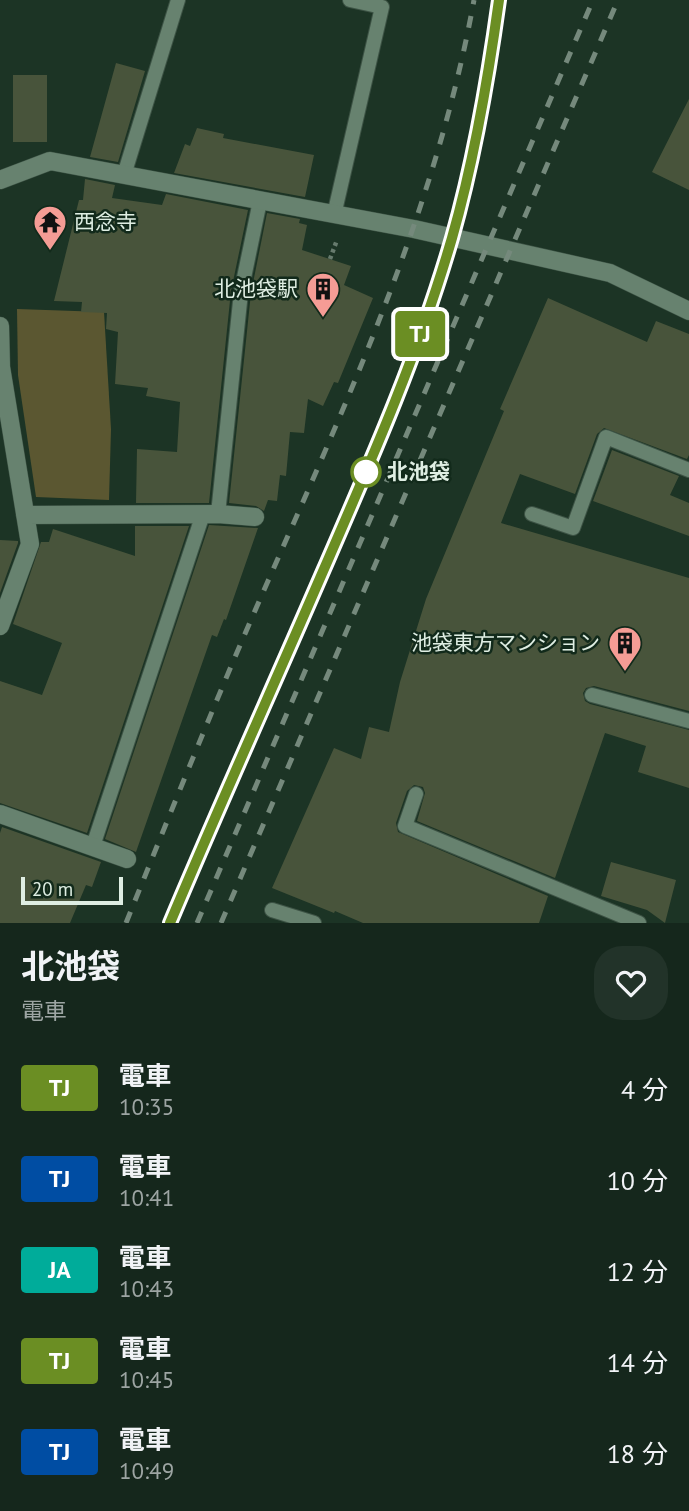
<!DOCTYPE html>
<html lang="ja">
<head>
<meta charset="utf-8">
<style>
  body { margin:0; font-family:"PT Sans","Noto Sans JP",sans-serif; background:#223329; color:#f1f3f6; height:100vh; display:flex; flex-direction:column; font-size:26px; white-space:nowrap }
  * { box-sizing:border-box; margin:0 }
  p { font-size:23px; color:#9da5a3 }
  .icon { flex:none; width:38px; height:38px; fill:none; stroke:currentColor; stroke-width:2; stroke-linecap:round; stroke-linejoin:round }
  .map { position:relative; height:923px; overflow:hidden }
  .drawer { display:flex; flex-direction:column; background:#15271c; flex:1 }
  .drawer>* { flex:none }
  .badge { padding:0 14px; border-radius:5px; font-size:24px; line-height:46px }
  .scale { position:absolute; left:21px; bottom:18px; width:102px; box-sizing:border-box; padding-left:7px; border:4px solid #dfeee3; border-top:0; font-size:19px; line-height:24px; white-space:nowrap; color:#dfeee3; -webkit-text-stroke:5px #122a1b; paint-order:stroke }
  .map>.badge { position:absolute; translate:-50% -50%; box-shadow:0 0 0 4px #fff }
  .round { display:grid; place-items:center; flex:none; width:74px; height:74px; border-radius:28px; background:#223329 }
  .overview { display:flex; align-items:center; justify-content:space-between; height:119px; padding:0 21px }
  h1 { font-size:33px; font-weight:700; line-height:52px }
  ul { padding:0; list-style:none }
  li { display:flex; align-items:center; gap:21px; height:91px; padding:0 21px }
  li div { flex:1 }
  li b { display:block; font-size:26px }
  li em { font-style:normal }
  li .badge { min-width:77px; font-weight:700; text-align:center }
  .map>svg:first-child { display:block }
  .green { fill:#5b5731 }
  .building { fill:#48543b }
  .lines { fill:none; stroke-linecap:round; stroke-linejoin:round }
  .lane-casing { stroke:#3d5345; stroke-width:16 }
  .street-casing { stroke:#3d5345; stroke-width:19 }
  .path { stroke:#677b6e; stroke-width:4.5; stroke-dasharray:3.5 3.5; stroke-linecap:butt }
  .lane { stroke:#67826f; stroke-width:14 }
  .street { stroke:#67826f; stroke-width:18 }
  .rail { stroke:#75897c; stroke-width:5; stroke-dasharray:12 12; stroke-linecap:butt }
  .line-casing { stroke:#fff; stroke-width:16 }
  .line { stroke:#6b8e23; stroke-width:10 }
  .stop-dot { fill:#fff; stroke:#6b8e23; stroke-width:3.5 }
  .labels { text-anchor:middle; stroke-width:5; stroke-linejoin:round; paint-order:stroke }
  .poi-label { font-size:21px; fill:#dfeee3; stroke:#122a1b; text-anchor:end }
  .stop-label { font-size:21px; font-weight:bold; fill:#dfeee3; stroke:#122a1b; text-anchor:start }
</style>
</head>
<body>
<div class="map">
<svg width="689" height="923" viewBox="0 0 689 923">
  <rect width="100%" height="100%" fill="#1c3425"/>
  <path class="green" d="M 17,309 L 104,312 L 111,429 L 109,500 L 36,497 L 18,375 Z"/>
  <path class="building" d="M 116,63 L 145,71 L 118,162 L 90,157 Z
    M 13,75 L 47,75 L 47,142 L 13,142 Z
    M 689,99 L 689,190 L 652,172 Z
    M 197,128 L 224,134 L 223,138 L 314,155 L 305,197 L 174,173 L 185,144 L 190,146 Z
    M 85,179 L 115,185 L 112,198 L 162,205 L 166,194 L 248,210 L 231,291 L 209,503 L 136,503 L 137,449 L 177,452 L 180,402 L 146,396 L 148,388 L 115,384 L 118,332 L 106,329 L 107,313 L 81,312 L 82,302 L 54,301 L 79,200 L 83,200 Z
    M 267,213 L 300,219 L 299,223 L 307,225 L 302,250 L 351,266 L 344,285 L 373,298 L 338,383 L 334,382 L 323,406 L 308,399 L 304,433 L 290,432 L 286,476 L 280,475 L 277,501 L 268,500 L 264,511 L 256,506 L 229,503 L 251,293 Z
    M 548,298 L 647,342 L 656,321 L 689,334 L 689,455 L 687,459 L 604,428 L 597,434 L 575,494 L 520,474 L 501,523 L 689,578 L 689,711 L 594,686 L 586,688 L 583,693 L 585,701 L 590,704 L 689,730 L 689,788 L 638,772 L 646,746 L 605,733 L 555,878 L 417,821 L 425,793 L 423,787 L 414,785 L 407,791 L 396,823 L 398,832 L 548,896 L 539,923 L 363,923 L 335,911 L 334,913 L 272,888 L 334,748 L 361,759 L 369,727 L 389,732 L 400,682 L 426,599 L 504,411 L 500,409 Z
    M 612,450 L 679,476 L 670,495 L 689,503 L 689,536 L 593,501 Z
    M 209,525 L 258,528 L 226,620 L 224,619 L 217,637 L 212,635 L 136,852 L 105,839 Z
    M 135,526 L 189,526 L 87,833 L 0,803 L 0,681 L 42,695 L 62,643 L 13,624 L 41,542 L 49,542 L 53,529 L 135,556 Z
    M 0,540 L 18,541 L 18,543 L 0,593 Z
    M 2,827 L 101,862 L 92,887 L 86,885 L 70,923 L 0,923 L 0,833 Z
    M 611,862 L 676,880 L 665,923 L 647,910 L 601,896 Z"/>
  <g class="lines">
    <defs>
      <path id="lane" d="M 124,175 L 178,0
        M 334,215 L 382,7 L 350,0
        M 218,514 L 241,292 L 260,201
        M 532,514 L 573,528 L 606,437 L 689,470
        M 592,695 L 689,721
        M 416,794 L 405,826 L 639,923
        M 93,846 L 203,514
        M 272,910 L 314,923"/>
      <path id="street" d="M 0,180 L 50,161 L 414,229 L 610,273 L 689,311
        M 0,326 L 1,367 L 30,544 L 0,626
        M 25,515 L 218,514 L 255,517
        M 0,814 L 127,859"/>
    </defs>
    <use href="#lane" class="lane-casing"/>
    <use href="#street" class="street-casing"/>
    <path class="path" d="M 330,259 L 337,240"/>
    <use href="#lane" class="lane"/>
    <use href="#street" class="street"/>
    <path class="rail" d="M 126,923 C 172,809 218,694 268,581 C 351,393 437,204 474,0
      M 170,923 C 221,804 273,687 324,569 C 371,461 419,352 451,238 C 474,161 489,80 499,0
      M 197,923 L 593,0
      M 221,923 L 618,0"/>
  </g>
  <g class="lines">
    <defs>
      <path id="line" d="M 170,923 C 220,804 273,687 324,569 C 371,461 419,352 452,238 C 474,161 488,80 499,0"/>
    </defs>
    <use href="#line" class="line-casing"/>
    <use href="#line" class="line"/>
  </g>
  <defs>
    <symbol id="temple-pin" viewBox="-11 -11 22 30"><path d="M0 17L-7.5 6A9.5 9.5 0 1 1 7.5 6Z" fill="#f59c95" stroke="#122a1b"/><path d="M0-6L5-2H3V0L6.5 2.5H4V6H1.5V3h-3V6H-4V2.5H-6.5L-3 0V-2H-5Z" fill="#111"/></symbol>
    <symbol id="building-pin" viewBox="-11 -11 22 30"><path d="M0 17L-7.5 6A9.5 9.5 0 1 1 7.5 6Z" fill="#f59c95" stroke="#122a1b"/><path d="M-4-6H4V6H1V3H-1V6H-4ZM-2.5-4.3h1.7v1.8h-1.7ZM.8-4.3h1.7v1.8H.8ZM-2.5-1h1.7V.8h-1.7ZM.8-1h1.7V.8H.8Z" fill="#111"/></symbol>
  </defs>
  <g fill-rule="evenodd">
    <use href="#temple-pin" x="31" y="203" width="38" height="52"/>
    <use href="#building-pin" x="304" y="270" width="38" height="52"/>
    <use href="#building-pin" x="606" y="624" width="38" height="52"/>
  </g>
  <circle class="stop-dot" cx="366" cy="472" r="14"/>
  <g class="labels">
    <g class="poi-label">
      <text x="74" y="229" text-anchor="start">西念寺</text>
      <text x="298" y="296">北池袋駅</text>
      <text x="600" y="650">池袋東方マンション</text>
    </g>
    <g class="stop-label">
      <text x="387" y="479">北池袋</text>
    </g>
  </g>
</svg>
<div class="scale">20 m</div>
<b class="badge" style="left:420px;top:334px;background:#6b8e23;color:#fff">TJ</b>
</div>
<section class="drawer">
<div class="overview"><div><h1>北池袋</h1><p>電車</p></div><a class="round"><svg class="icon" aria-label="heart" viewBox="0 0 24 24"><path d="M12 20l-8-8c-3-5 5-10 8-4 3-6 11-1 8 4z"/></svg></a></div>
<ul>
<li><span class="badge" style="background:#6b8e23;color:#fff">TJ</span><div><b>電車</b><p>10:35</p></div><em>4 分</em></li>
<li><span class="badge" style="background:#004da3;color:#fff">TJ</span><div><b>電車</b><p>10:41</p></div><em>10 分</em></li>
<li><span class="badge" style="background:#00ac9a;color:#fff">JA</span><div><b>電車</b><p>10:43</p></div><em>12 分</em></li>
<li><span class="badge" style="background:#6b8e23;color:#fff">TJ</span><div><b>電車</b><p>10:45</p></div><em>14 分</em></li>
<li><span class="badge" style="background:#004da3;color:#fff">TJ</span><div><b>電車</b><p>10:49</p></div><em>18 分</em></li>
</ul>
</section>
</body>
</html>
